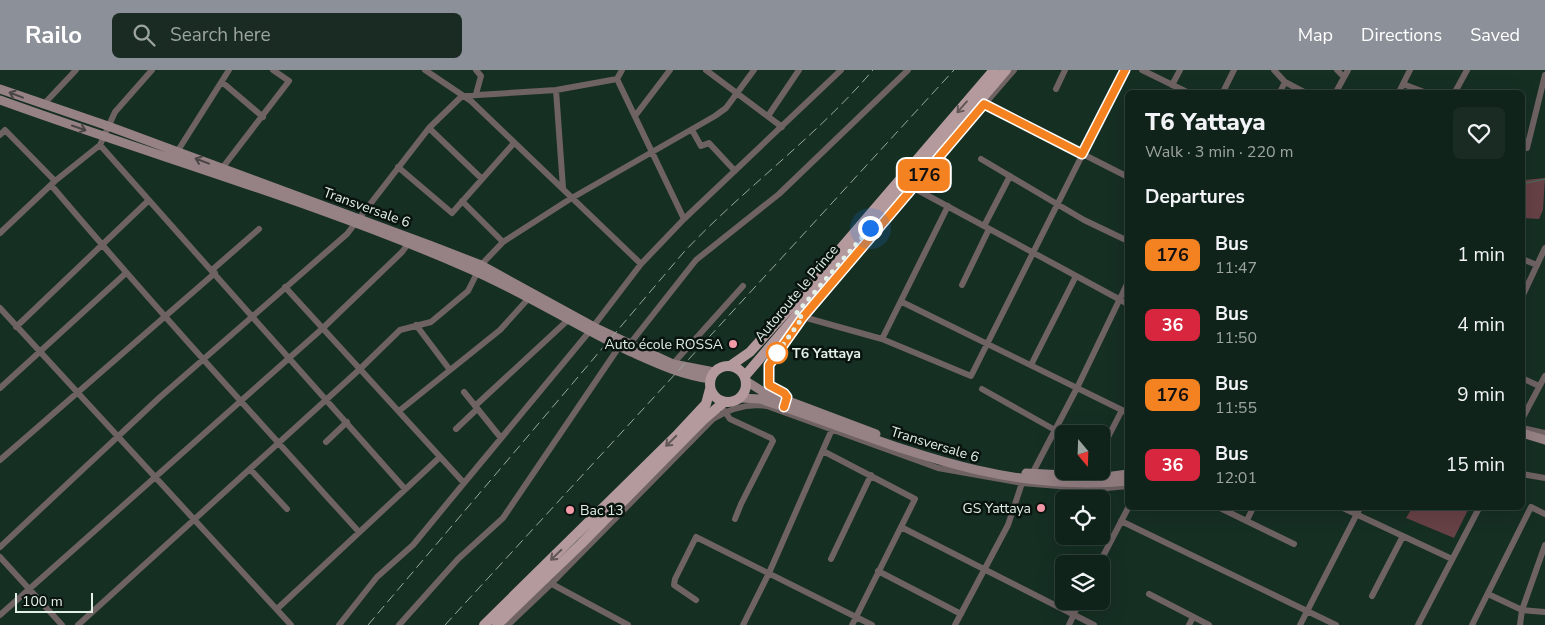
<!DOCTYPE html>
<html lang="en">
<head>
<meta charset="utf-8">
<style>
  body { margin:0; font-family:"Nunito Sans",sans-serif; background:#192b23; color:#f1f3f6; height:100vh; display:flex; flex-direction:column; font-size:19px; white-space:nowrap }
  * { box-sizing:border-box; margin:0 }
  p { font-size:16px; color:#9ca4a2 }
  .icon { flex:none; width:28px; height:28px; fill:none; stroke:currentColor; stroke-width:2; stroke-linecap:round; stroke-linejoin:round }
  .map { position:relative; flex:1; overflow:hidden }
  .panel { position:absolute; left:1125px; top:20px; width:400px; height:420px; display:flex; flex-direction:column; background:#10231a; border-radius:8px; box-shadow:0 5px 20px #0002,0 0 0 1px #304039 }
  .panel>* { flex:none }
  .badge { padding:0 10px; border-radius:8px; font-size:18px; line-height:32px }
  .needle { width:32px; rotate:161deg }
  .buttons { position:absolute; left:1055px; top:355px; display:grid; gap:10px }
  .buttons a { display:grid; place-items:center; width:55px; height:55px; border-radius:8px; background:#10231a; box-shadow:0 5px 20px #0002,0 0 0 1px #304039; font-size:25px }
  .scale { position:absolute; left:15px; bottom:12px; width:78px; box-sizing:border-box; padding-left:5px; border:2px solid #e2f0e8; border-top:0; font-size:14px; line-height:18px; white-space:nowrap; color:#e2f0e8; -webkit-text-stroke:4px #0a140f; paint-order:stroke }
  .you { position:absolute; width:25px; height:25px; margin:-12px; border:4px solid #fff; border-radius:50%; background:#1a73e8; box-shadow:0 0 0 8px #1a73e833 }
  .map>.badge { position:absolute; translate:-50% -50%; box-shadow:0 0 0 2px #fff }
  h2 { padding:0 20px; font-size:19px; line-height:45px }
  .round { display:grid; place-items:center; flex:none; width:52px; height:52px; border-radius:8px; background:#192b23 }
  .headline { display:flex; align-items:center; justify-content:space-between; height:85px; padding:0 20px }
  h1 { font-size:24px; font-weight:800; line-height:38px }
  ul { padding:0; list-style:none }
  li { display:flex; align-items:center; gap:15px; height:70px; padding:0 20px }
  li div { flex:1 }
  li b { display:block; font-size:19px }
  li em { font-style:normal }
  li .badge { min-width:55px; font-weight:700; text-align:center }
  header { display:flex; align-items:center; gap:30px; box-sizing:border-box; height:70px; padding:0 25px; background:#8c9099; color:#fff }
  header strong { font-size:24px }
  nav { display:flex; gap:28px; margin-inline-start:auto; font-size:18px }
  .search { width:350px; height:45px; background:#192b23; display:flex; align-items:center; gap:12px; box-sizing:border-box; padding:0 18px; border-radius:8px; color:#9ca4a2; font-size:19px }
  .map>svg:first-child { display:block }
  .green { fill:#664146 }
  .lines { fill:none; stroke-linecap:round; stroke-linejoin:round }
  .stream { stroke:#43725c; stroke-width:1 }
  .minor { stroke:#6f6263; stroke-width:6 }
  .secondary { stroke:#968184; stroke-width:9 }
  .primary { stroke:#b59a9d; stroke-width:10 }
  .rail { stroke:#96a89e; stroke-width:1; stroke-dasharray:10 5; stroke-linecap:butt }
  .oneway { stroke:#494544 }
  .oneway2 { stroke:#605756 }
  .line-casing { stroke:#fff; stroke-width:11 }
  .line { stroke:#f58220; stroke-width:8 }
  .walk { stroke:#e2f0e8; stroke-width:5; stroke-dasharray:0 9 }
  .poi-dot { fill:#f39aa8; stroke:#0a140f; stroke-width:2 }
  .stop-dot { fill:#fff; stroke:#f58220; stroke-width:2.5 }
  .labels { text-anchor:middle; stroke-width:5; stroke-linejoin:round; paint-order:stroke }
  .street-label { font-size:14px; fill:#e2f0e8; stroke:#0a140f }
  .poi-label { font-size:14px; fill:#e2f0e8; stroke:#0a140f; text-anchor:end }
  .stop-label { font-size:14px; font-weight:bold; fill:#e2f0e8; stroke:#0a140f; text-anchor:start }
</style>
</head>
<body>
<header>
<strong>Railo</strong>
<div class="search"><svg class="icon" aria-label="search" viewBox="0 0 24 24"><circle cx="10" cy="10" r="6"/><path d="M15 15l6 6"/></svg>Search here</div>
<nav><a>Map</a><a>Directions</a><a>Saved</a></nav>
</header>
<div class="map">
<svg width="1545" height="555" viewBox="0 0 1545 555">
  <rect width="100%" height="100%" fill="#162f23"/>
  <path class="green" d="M 1545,108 L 1543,140 L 1539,149 L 1523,148 L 1523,110 Z
    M 1412,438 L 1469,438 L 1454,468 L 1406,448 Z"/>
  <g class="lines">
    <path class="stream" d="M 1522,114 L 1545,109"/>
    <path class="minor" d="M 425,0 L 471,31 L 641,194
      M 476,0 L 481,6 L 476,24
      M 706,0 L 782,57
      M 1142,0 L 1187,22
      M 1274,0 L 1285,12 L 1304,22
      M 1337,0 L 1344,7
      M 617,9 L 684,149
      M 222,12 L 263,47
      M 1403,14 L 1424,22
      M 1172,15 L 1180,0
      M 1056,19 L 1065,0
      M 556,20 L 563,118
      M 1223,22 L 1234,0
      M 1280,22 L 1285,12
      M 1336,22 L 1348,0
      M 1399,22 L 1410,0
      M 1455,22 L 1467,0
      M 982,33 L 1128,107
      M 43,35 L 76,0
      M 635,46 L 670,0
      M 768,46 L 799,0
      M 429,58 L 482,109
      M 692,60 L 701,76 L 709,73 L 735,101
      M 0,65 L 5,60 L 55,111
      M 100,75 L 405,419
      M 1527,78 L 1545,5
      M 177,82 L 229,0
      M 981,89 L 1084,150 L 1128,171
      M 398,97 L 452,143 L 514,73
      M 220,101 L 289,11 L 273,0
      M 51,115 C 151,233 255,347 359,462
      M 910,116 L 1128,234
      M 462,131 L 503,172
      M 884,151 L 1014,0
      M 984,156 L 1010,106
      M 0,163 L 55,111 L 100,75 L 115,42 L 152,0
      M 1522,189 L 1537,195
      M 212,200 L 259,159
      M 962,215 L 989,159
      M 285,217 L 464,413
      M 1522,227 L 1545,178
      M 902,232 L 1128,343
      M 0,238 L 291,555
      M 796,245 L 882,269 L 971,306 L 1125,0
      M 416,255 L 450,300
      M 16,257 L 148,131
      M 882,269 L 948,136
      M 629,275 L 696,190 L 779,124 L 908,0
      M 1031,295 L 1076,206
      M 671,296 L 743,216
      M 1522,308 L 1539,316
      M 0,318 L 126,203
      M 982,319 L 1055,360
      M 464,322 L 501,368
      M 786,333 C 788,322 777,319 769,315 L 769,295 L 803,247 L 848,192
      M 475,336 L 568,250
      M 723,339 L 730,349 L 771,368 L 773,371 L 741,434 L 735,449
      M 399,341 L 500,260 L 528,229
      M 1522,349 L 1545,306
      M 1522,358 L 1545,363
      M 456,359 L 476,340
      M 326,372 L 347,352
      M 1103,377 L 1122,340
      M 823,381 L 915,429 L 852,555
      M 0,390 L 215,203
      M 250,399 L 287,439
      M 1032,404 L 1077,318 L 1128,212
      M 1522,404 L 1545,408
      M 1220,438 L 1294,474
      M 1343,438 L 1452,489
      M 1247,450 L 1253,438
      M 1121,451 L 1336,555
      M 901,457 L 1094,555
      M 0,477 L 159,328 L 347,164 L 429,58 L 462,26 L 556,20 L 617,9 L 622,0
      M 0,487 L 62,555
      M 831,489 L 871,405
      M 1099,494 L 1128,438
      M 878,501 L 961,544
      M 550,513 L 628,555
      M 1149,524 L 1209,555
      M 1488,524 L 1522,540 L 1545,542
      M 1372,526 L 1403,466
      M 696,530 L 674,515 L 675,509 L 696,467 L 872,555
      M 277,539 L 440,387
      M 0,545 L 323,258 L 402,182 L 408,174
      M 78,555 L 360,299 L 400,260 L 431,252 L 468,221 L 481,195 L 503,172 L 570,129 L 715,46 L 726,38 L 754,0
      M 339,555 L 377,507 L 413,475 L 464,413 L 589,262 L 641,194 L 684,149 L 841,0
      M 399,555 L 458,489 L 503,448 L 619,277
      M 508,555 L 551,514 L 713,349 C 729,339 748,333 767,336 L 938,398 L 1022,413 L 1096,419 L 1128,416
      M 743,555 L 769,503 L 833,357
      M 955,555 L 1008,455 L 1023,410
      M 1069,555 L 1080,531
      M 1189,555 L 1193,547
      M 1300,555 L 1360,438
      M 1418,555 L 1479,438
      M 1472,555 L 1531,437 L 1545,444
      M 1520,555 L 1522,540 L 1545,475"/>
    <path class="secondary" d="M 0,19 L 108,56 L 432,176 L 481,195 L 594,257 L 673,294 L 714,302
      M 0,30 C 154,86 313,131 463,196 C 521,220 574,255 631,282 C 658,294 681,305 710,309
      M 746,311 L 762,321 L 876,364
      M 741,328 L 760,329 C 886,370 990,424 1128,411
      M 1522,363 L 1545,370
      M 1026,403 L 1105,407 L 1128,404"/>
    <path class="primary" d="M710 314a18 18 0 1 1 36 0a18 18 0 1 1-36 0Z
      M 730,296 L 750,282 L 788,240 L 994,0
      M 745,306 L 1006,0
      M 484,555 L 678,364 L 706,334 L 710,319
      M 497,555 L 581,474 L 703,350 L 724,332"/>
    <path class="rail" d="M 368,555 L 683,183 C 743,119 816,67 873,0
      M 445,555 L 954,0"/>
  </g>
  <defs><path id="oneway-shaft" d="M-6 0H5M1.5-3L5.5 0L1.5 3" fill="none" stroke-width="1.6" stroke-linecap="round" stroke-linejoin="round" transform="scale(1.25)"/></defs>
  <g class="oneway">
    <use href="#oneway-shaft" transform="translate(16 25) rotate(-159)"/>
    <use href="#oneway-shaft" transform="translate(79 58) rotate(19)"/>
    <use href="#oneway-shaft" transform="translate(202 91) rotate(-159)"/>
  </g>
  <g class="oneway2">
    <use href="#oneway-shaft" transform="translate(962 37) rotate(131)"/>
    <use href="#oneway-shaft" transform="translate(671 371) rotate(135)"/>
    <use href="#oneway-shaft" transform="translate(556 485) rotate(136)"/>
  </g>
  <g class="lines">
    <defs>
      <path id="line" d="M 784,337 L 787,327 L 784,323 L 769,315 L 769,295 L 803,247 L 984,34 L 1082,84 L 1125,0"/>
    </defs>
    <use href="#line" class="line-casing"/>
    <use href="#line" class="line"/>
    <path class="walk" d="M 777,283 L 775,286 L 803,247 L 795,245 L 870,158"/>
  </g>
  <g class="poi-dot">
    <circle cx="733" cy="274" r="5"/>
    <circle cx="1041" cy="438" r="5"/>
    <circle cx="570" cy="440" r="5"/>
  </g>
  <circle class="stop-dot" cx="777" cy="283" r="10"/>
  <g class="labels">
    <g class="street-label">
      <text transform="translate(367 137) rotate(20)" y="5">Transversale 6</text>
      <text transform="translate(796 223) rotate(-50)" y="5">Autoroute le Prince</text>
      <text transform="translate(935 374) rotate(17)" y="5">Transversale 6</text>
    </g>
    <g class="poi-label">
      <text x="723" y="279">Auto école ROSSA</text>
      <text x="1031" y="443">GS Yattaya</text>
      <text x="580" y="445" text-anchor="start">Bac 13</text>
    </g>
    <g class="stop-label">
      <text x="792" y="288">T6 Yattaya</text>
    </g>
  </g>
</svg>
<div class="buttons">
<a><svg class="needle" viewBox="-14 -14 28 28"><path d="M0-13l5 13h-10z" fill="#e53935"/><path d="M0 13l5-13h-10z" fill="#9ca4a2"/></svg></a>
<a><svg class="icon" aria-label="locate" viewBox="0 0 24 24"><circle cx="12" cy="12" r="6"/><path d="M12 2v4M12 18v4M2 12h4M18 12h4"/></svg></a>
<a><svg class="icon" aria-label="layers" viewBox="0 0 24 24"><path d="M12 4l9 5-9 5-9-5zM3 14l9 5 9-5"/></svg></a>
</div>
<div class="scale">100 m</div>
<div class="you" style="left:870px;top:158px"></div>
<b class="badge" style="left:924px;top:105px;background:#f58220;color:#111">176</b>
<section class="panel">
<div class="headline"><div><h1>T6 Yattaya</h1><p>Walk · 3 min · 220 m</p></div><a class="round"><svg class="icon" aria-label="heart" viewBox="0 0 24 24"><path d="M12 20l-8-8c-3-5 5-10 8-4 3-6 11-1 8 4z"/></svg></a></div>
<h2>Departures</h2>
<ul>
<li><span class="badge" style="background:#f58220;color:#111">176</span><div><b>Bus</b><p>11:47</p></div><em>1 min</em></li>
<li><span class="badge" style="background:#d7263d;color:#fff">36</span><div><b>Bus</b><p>11:50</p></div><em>4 min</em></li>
<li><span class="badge" style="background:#f58220;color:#111">176</span><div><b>Bus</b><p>11:55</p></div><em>9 min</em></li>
<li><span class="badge" style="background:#d7263d;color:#fff">36</span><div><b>Bus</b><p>12:01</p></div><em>15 min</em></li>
</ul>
</section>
</div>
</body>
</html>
